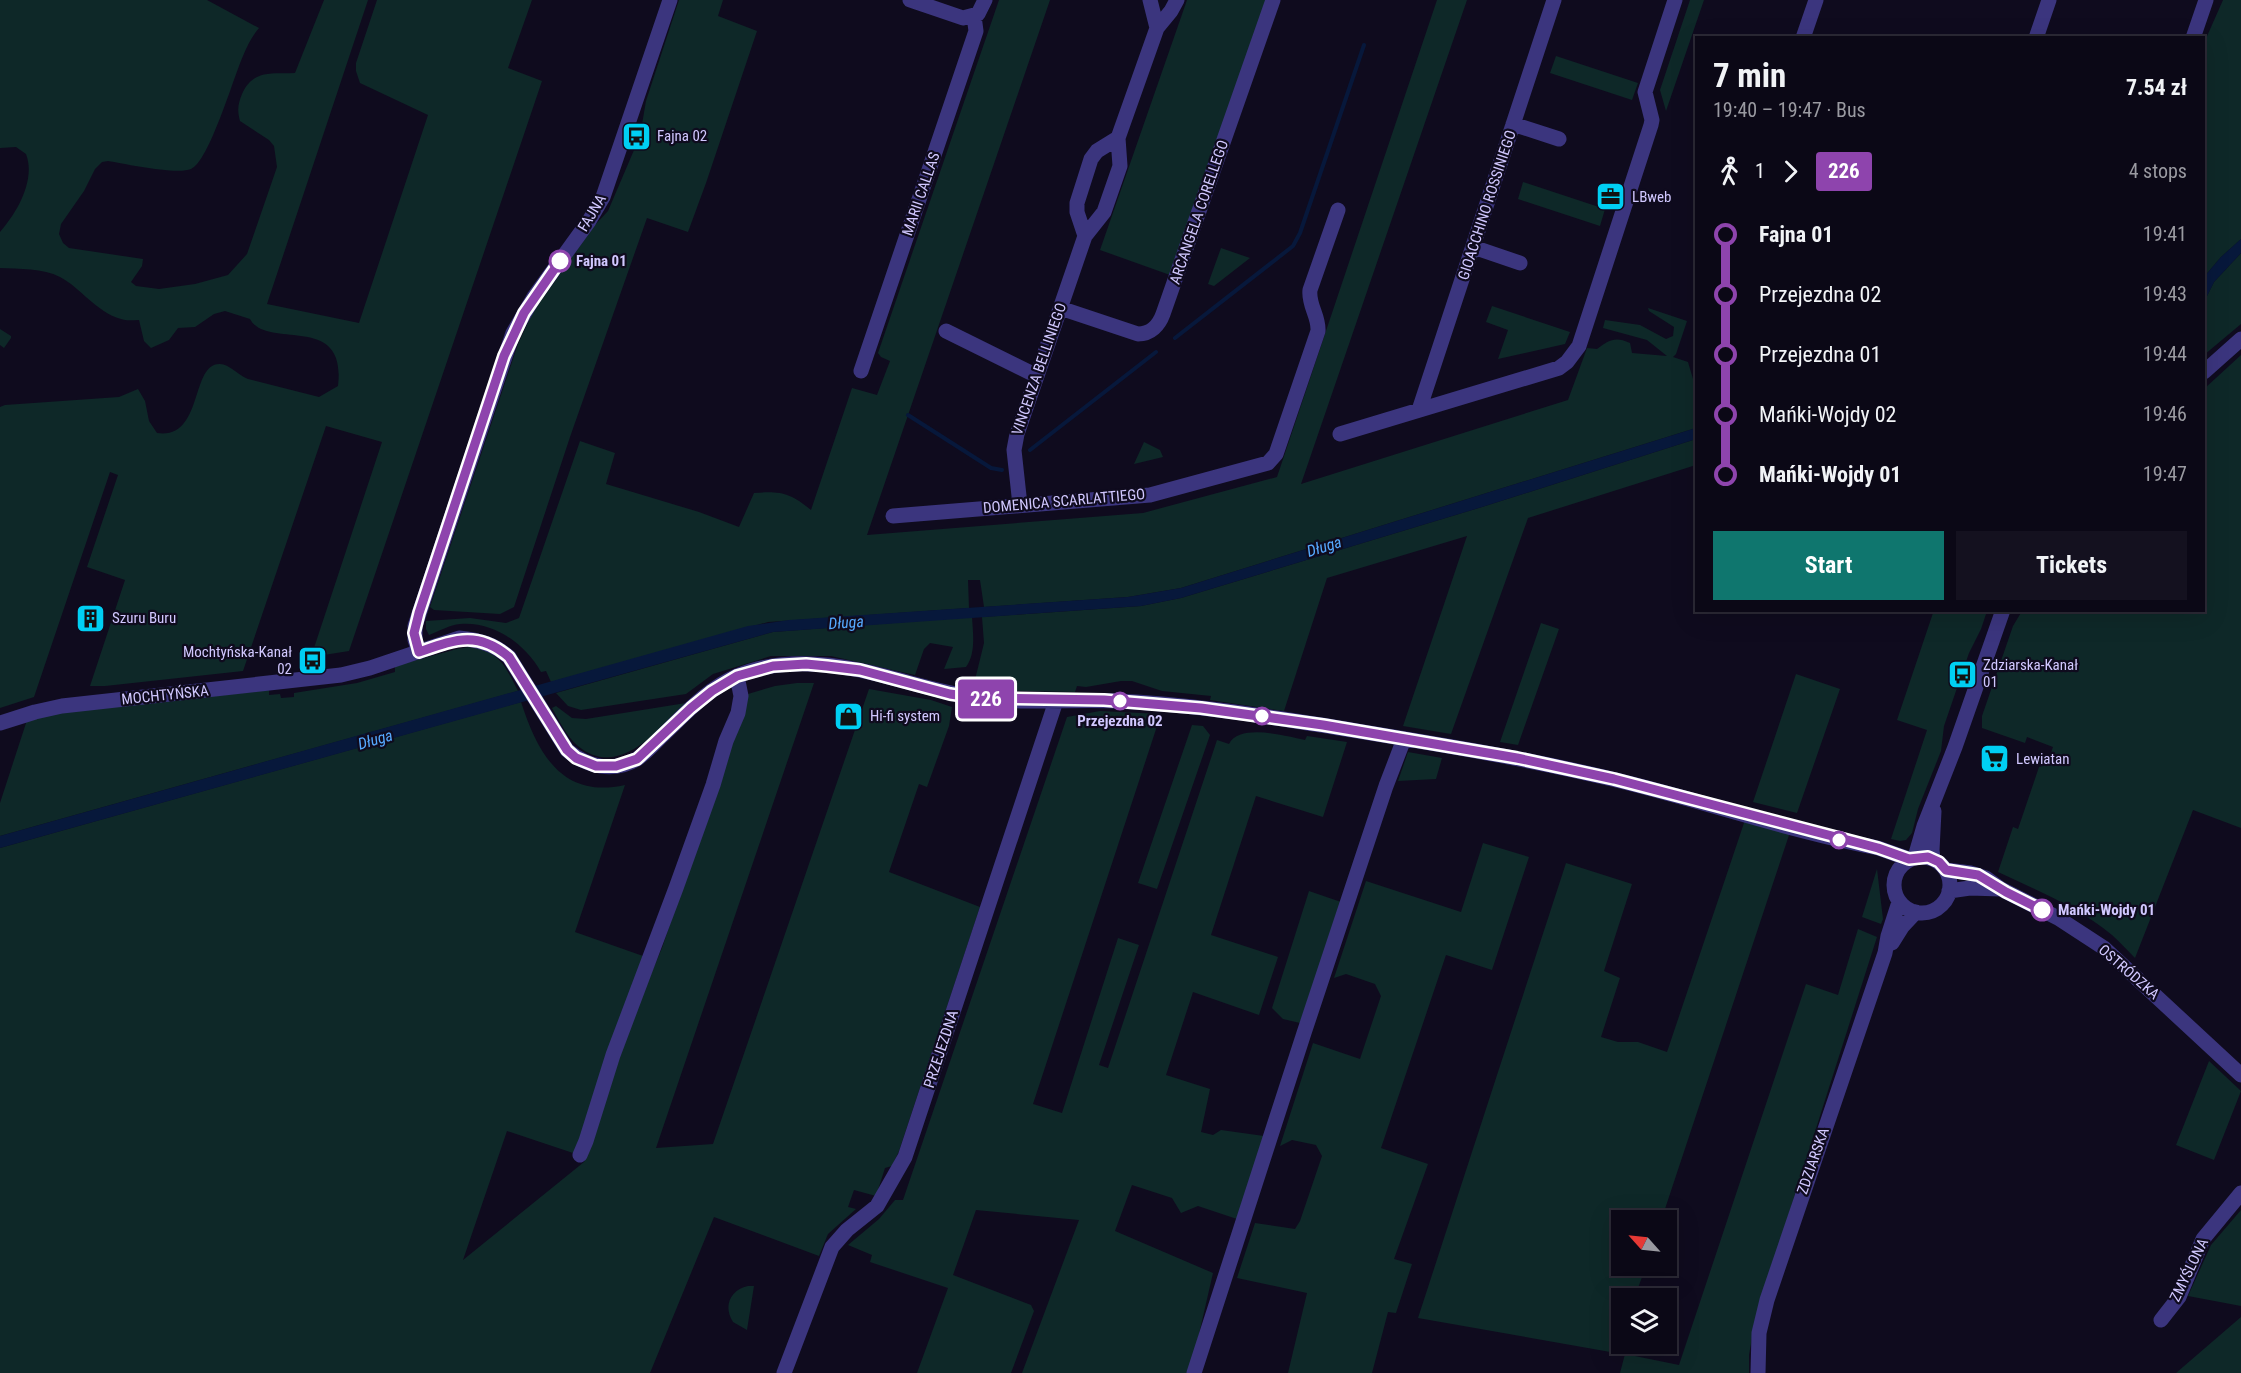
<!DOCTYPE html>
<html lang="en">
<head>
<meta charset="utf-8">
<style>
  body { margin:0; font-family:"Roboto Condensed",sans-serif; background:#14111f; color:#f1f3f6; height:100vh; display:flex; flex-direction:column; font-size:22px; white-space:nowrap }
  * { box-sizing:border-box; margin:0 }
  p { font-size:20px; color:#9a9aa1 }
  .icon { flex:none; width:33px; height:33px; fill:none; stroke:currentColor; stroke-width:2; stroke-linecap:round; stroke-linejoin:round }
  .map { position:relative; flex:1; overflow:hidden }
  .panel { position:absolute; left:1695px; top:36px; width:510px; height:576px; display:flex; flex-direction:column; background:#0b0816; border-radius:0px; box-shadow:0 6px 24px #0002,0 0 0 2px #2b2935 }
  .panel>* { flex:none }
  .badge { padding:0 12px; border-radius:4px; font-size:21px; line-height:39px }
  .needle { width:39px; rotate:297deg }
  .buttons { position:absolute; left:1611px; top:1210px; display:grid; gap:12px }
  .buttons a { display:grid; place-items:center; width:66px; height:66px; border-radius:0px; background:#0b0816; box-shadow:0 6px 24px #0002,0 0 0 2px #2b2935; font-size:30px }
  .map>.badge { position:absolute; translate:-50% -50%; box-shadow:0 0 0 3px #fff }
  .legs { display:flex; align-items:center; gap:9px; height:66px; padding:0 18px; font-size:20px }
  .legs p { margin-inline-start:auto }
  .summary { display:flex; align-items:center; justify-content:space-between; height:102px; padding:0 18px }
  h1 { font-size:33px; font-weight:700; line-height:45px }
  .primary-button { display:flex; gap:12px; margin-top:auto; padding:12px 18px }
  .primary-button a { flex:1; height:69px; border-radius:0px; background:#0f766e; color:#fff; font-size:24px; font-weight:700; line-height:69px; text-align:center }
  .primary-button a+a { background:#14111f; color:#f1f3f6 }
  ul { padding:0 18px; list-style:none }
  li { display:flex; align-items:center; gap:21px; height:60px; font-size:22px }
  li i { display:grid; place-items:center; width:9px; height:100%; margin:0 8px; background:currentColor }
  li i::after { content:''; width:15px; height:15px; margin:-8px; border:4px solid; border-radius:50%; background:#0b0816 }
  li p { margin-inline-start:auto }
  li:first-child i { background:linear-gradient(#0000 50%,currentColor 0) }
  li:last-child i { background:linear-gradient(currentColor 50%,#0000 0) }
  .map>svg:first-child { display:block }
  .green { fill:#0e2828 }
  .water { fill:#07183b }
  .lines { fill:none; stroke-linecap:round; stroke-linejoin:round }
  .stream { stroke:#07183b; stroke-width:4 }
  .minor { stroke:#3b357e; stroke-width:15 }
  .line-1-casing { stroke:#fff; stroke-width:14 }
  .line-1 { stroke:#8e44ad; stroke-width:9 }
  .stop-1-dot { fill:#fff; stroke:#8e44ad; stroke-width:3 }
  .labels { text-anchor:middle; stroke-width:4.5; stroke-linejoin:round; paint-order:stroke }
  .poi-label { font-size:15px; fill:#d1c8ff; stroke:#0f0b1e; text-anchor:start }
  .street-label { font-size:15px; fill:#d1c8ff; stroke:#0f0b1e }
  .stop-label { font-size:15px; font-weight:bold; fill:#d1c8ff; stroke:#0f0b1e; text-anchor:start }
  .water-label { font-size:16px; font-style:italic; fill:#56a9ff; stroke:#0f0b1e }
</style>
</head>
<body>
<div class="map">
<svg width="2241" height="1373" viewBox="0 0 2241 1373">
  <rect width="100%" height="100%" fill="#0f0b1e"/>
  <path class="green" d="M 0,0 L 207,0 L 259,28 C 252,36 247,46 243,56 C 234,76 209,162 191,169 C 177,175 126,164 108,161 L 102,162 L 95,169 L 84,191 L 61,224 L 59,234 L 63,243 L 69,248 L 143,259 L 142,266 L 131,282 L 136,286 L 159,289 L 195,284 L 228,275 L 247,254 L 277,167 L 274,146 L 269,140 L 240,121 C 237,110 238,104 242,94 C 253,69 272,74 295,73 L 324,0 L 368,0 L 267,304 L 359,323 L 428,115 L 360,83 L 356,71 L 356,63 L 377,0 L 532,0 L 508,68 L 542,81 L 349,651 L 311,657 L 382,442 L 326,426 L 243,671 L 105,686 L 90,686 L 125,580 L 87,567 L 118,475 L 110,472 L 34,697 L 0,708 L 0,407 L 5,405 L 119,397 L 138,389 L 145,401 L 149,421 L 157,433 C 204,440 190,363 220,364 C 229,364 238,375 248,379 L 319,397 L 338,386 C 347,311 267,351 250,319 L 225,311 L 214,314 L 195,327 L 178,328 L 169,340 L 151,348 L 144,341 L 139,320 C 133,320 126,321 121,319 C 96,312 81,288 60,277 C 43,268 19,269 0,268 L 0,232 C 17,213 36,180 26,154 L 16,147 L 0,148 Z
    M 679,0 L 723,0 L 718,16 L 757,31 L 706,183 L 688,232 L 647,218 L 570,437 L 514,607 L 500,614 L 434,610 L 430,607 L 518,344 L 533,312 L 595,225 L 608,211 L 640,136 L 646,101 Z
    M 999,0 L 1050,0 L 867,535 L 1143,513 L 1277,477 L 1437,0 L 1467,0 L 1301,484 L 1568,400 L 1587,348 L 1597,349 C 1609,340 1615,336 1630,343 L 1632,353 L 1667,356 L 1647,340 L 1603,328 L 1605,320 L 1640,325 L 1666,339 L 1673,336 L 1674,327 L 1649,311 L 1648,308 L 1687,321 L 1676,354 L 1673,357 L 1688,362 L 1693,379 L 1696,378 L 1696,428 L 1181,588 L 1128,597 L 984,607 L 980,580 L 968,580 L 969,608 L 768,622 L 551,682 L 546,671 L 541,672 C 525,644 494,621 460,624 C 450,625 439,631 429,635 L 426,629 L 426,621 L 470,618 L 506,623 L 519,618 L 580,441 L 615,453 L 606,484 L 699,512 L 739,527 L 754,493 C 781,491 790,493 811,510 L 852,388 L 877,395 L 890,361 L 881,357 L 878,353 Z
    M 1187,0 L 1266,0 L 1170,275 L 1100,250 Z
    M 1690,0 L 1704,0 L 1666,111 L 1660,90 Z
    M 2223,0 L 2241,0 L 2241,239 L 2221,257 L 2204,277 L 2204,43 Z
    M 1556,56 L 1638,83 L 1632,100 L 1550,73 Z
    M 1523,182 L 1605,209 L 1600,226 L 1518,199 Z
    M 1221,248 L 1250,258 L 1214,286 L 1208,284 Z
    M 2241,253 L 2241,324 L 2204,355 L 2204,302 L 2214,282 Z
    M 1492,306 L 1570,332 L 1565,344 L 1498,359 L 1508,330 L 1486,322 Z
    M 0,329 L 11,336 L 11,338 L 4,348 L 0,345 Z
    M 2241,355 L 2241,828 L 2193,810 L 2135,958 C 2127,950 2120,942 2112,935 C 2078,907 2036,890 1998,872 L 2013,827 L 2018,829 L 2039,767 L 2047,764 L 2053,747 L 2027,737 L 2025,743 L 1982,728 L 1982,716 L 2013,626 L 2022,611 L 2204,610 L 2204,389 Z
    M 1696,439 L 1696,465 L 1528,518 L 1451,734 L 1403,726 L 1467,536 L 1327,578 L 1284,711 L 1210,700 L 1211,696 L 1162,691 L 1132,681 L 1121,681 L 1086,687 L 1077,686 L 1075,692 L 989,690 L 973,688 L 984,643 L 982,617 L 1141,606 L 1181,598 L 1482,507 Z
    M 1144,442 L 1160,450 L 1163,457 L 1134,464 Z
    M 1934,610 L 1987,611 L 1981,629 L 1969,653 L 1944,726 L 1941,751 L 1918,809 L 1912,833 L 1906,840 L 1900,841 L 1891,839 L 1927,730 L 1897,720 Z
    M 972,617 C 973,634 976,653 966,667 L 944,669 L 953,647 L 930,643 L 924,649 L 915,675 L 831,656 L 771,656 L 713,674 L 686,694 L 581,710 L 568,706 L 556,693 L 773,632 Z
    M 1541,623 L 1559,629 L 1518,745 L 1500,742 Z
    M 469,647 C 500,651 505,666 518,691 L 0,836 L 0,803 L 27,720 L 65,712 L 269,690 L 269,695 L 280,694 L 281,698 L 294,697 L 294,693 L 357,683 L 395,672 L 395,666 L 457,649 Z
    M 1796,674 L 1840,689 L 1797,813 L 1753,802 Z
    M 797,683 L 814,683 L 656,1148 L 713,1144 L 869,689 L 931,700 L 952,707 L 949,726 L 927,787 L 919,784 L 889,872 L 980,907 L 899,1151 L 892,1166 L 885,1168 L 876,1196 L 854,1190 L 848,1207 L 856,1209 L 828,1234 L 819,1256 L 714,1217 L 650,1373 L 0,1373 L 0,848 L 521,702 C 538,754 562,799 625,785 L 575,932 L 643,956 L 589,1118 L 573,1153 L 507,1131 L 463,1260 L 584,1162 L 623,1040 L 662,948 L 748,694 L 775,686 Z
    M 686,703 C 659,729 619,780 578,746 C 567,737 559,720 552,708 L 556,706 L 572,718 L 586,719 Z
    M 1100,711 L 1161,714 L 1033,1104 L 1062,1113 L 1118,938 L 1139,945 L 1099,1065 L 1108,1068 L 1217,740 L 1229,744 C 1240,723 1286,736 1305,740 L 1307,736 L 1347,742 L 1323,817 L 1256,796 L 1211,935 L 1278,957 L 1259,1015 L 1193,992 L 1166,1075 L 1210,1089 L 1201,1132 L 1213,1135 L 1221,1130 L 1264,1136 L 1237,1219 L 1198,1206 L 1181,1213 L 1172,1198 L 1132,1185 L 1115,1231 L 1213,1273 L 1190,1373 L 1022,1373 L 1079,1220 L 976,1210 L 953,1275 L 1031,1305 L 1034,1311 L 1011,1373 L 917,1373 L 948,1288 L 870,1262 L 872,1255 L 848,1245 L 879,1219 L 895,1200 L 903,1200 L 1067,717 Z
    M 1192,725 L 1203,726 L 1210,735 L 1157,889 L 1138,883 Z
    M 1408,752 L 1442,758 L 1436,779 L 1398,781 Z
    M 1745,820 L 1790,832 L 1661,1221 L 1622,1221 L 1622,1266 L 1646,1266 L 1634,1299 L 1622,1299 L 1621,1338 L 1616,1353 L 1418,1318 L 1566,863 L 1632,884 L 1604,971 L 1620,978 L 1601,1037 L 1618,1042 L 1638,1042 L 1667,1052 Z
    M 1483,843 L 1529,857 L 1492,970 L 1446,955 L 1381,1148 L 1428,1164 L 1394,1259 L 1412,1264 L 1396,1313 L 1388,1312 L 1372,1373 L 1288,1373 L 1307,1293 L 1237,1278 L 1255,1223 L 1295,1229 L 1300,1221 L 1322,1156 L 1316,1145 L 1292,1140 L 1280,1146 L 1313,1043 L 1360,1059 L 1381,996 L 1375,984 L 1346,974 L 1334,978 L 1366,881 L 1461,912 Z
    M 1877,869 L 1883,919 L 1881,924 L 1862,917 Z
    M 1309,891 L 1341,902 L 1300,1023 L 1283,1019 L 1272,1008 Z
    M 1858,929 L 1877,937 L 1755,1320 L 1749,1355 L 1749,1373 L 1620,1373 L 1625,1354 L 1679,1365 L 1806,984 L 1838,995 Z
    M 2209,1061 L 2241,1091 L 2214,1160 L 2176,1145 Z
    M 2241,1210 L 2241,1306 L 2188,1296 L 2211,1245 Z
    M 748,1286 L 754,1286 L 747,1330 L 733,1322 C 723,1306 730,1290 748,1286 Z
    M 2241,1317 L 2241,1373 L 2176,1373 Z"/>
  <path class="water" d="M 2241,239 L 2241,253 L 2214,282 L 2204,302 L 2204,277 L 2221,257 Z
    M 1696,428 L 1696,439 L 1482,507 L 1181,598 L 1141,606 L 773,632 L 0,848 L 0,836 L 748,626 L 789,620 L 1128,597 L 1181,588 Z"/>
  <g class="lines">
    <path class="stream" d="M 1175,338 L 1293,246 L 1300,233 L 1364,45
      M 908,415 L 991,468 L 1002,470
      M 1030,450 L 1156,352"/>
    <path class="minor" d="M 910,0 L 963,18 L 978,14 L 985,0
      M 1150,0 L 1157,28
      M 1803,38 L 1816,0
      M 2036,38 L 2049,0
      M 2193,38 L 2206,0
      M 1513,124 L 1559,139
      M 1085,236 L 1077,212 L 1077,203 L 1091,159 L 1097,151 L 1118,138
      M 1473,247 L 1520,263
      M 1060,308 L 1138,334 C 1151,334 1159,325 1163,314 L 1273,0
      M 946,331 L 1037,376
      M 861,371 L 976,31 L 974,16
      M 2204,372 L 2241,339
      M 1419,410 L 1554,0
      M 1340,434 L 1559,368 L 1567,362 L 1579,346 L 1651,125 L 1652,120 L 1645,92 L 1675,0
      M 1020,505 L 1014,450 L 1017,434 L 1085,236 L 1104,212 L 1120,166 L 1118,138 L 1157,28 L 1171,11 L 1177,0
      M 893,516 L 1150,495 L 1268,463 L 1276,454 L 1318,331 C 1319,316 1308,305 1310,290 L 1338,210
      M 419,652 L 415,640 L 415,626 L 513,333 L 534,297 L 589,221 L 603,197 L 670,0
      M 0,723 L 35,712 L 62,706 L 341,675 L 370,668 L 459,638 C 479,640 494,644 509,657 L 567,750 C 587,767 613,773 637,759 C 646,753 654,744 662,736 C 685,714 707,689 737,676 C 774,660 820,662 859,670 C 899,678 938,693 979,698 C 1024,704 1071,699 1116,701 C 1185,704 1253,714 1321,725 C 1418,741 1516,756 1612,779 C 1701,800 1788,831 1878,848 L 1909,859
      M1894 885a28 28 0 1 1 56 0a28 28 0 1 1-56 0Z
      M 1915,857 L 1924,826 L 1955,747 L 2003,610
      M 1933,859 L 1932,850 L 1934,811
      M 1946,870 L 1971,873 L 1986,878 L 2001,889 L 2058,918 L 2104,948 L 2241,1075
      M 1949,891 L 1970,888 L 2001,889
      M 1892,943 L 1902,927 L 1916,912
      M 580,1155 L 586,1141 L 613,1055 L 676,888 L 713,785 L 726,741 L 738,713 L 741,696 L 737,676
      M 2161,1320 L 2179,1297 L 2203,1239 L 2241,1193
      M 784,1373 L 832,1247 L 847,1230 L 877,1206 L 905,1157 L 1056,701
      M 1194,1373 L 1304,1033 L 1386,786 L 1404,739
      M 1758,1373 L 1759,1333 L 1767,1300 L 1885,953 L 1888,936 L 1899,902"/>
  </g>
  <g class="lines">
    <defs>
      <path id="line-1" d="M 560,261 L 524,313 L 504,356 L 419,613 L 414,633 L 419,652 C 454,640 477,630 509,657 L 567,750 L 576,758 L 596,766 L 616,766 L 637,759 L 691,708 L 712,691 L 737,676 L 773,666 L 806,664 L 827,666 L 860,670 L 950,694 L 978,698 L 1104,700 L 1201,708 L 1323,725 L 1517,758 L 1614,779 L 1878,848 L 1909,859 L 1928,857 L 1939,862 L 1946,870 L 1978,875 L 2006,892 L 2042,910"/>
    </defs>
    <use href="#line-1" class="line-1-casing"/>
    <use href="#line-1" class="line-1"/>
  </g>
  <defs>
    <symbol id="bus-square" viewBox="-11 -11 22 22"><rect x="-9" y="-9" width="18" height="18" rx="4" fill="#00cff3" stroke="#0f0b1e"/><path d="M-5-6H5V4H4V6H2V4H-2V6H-4V4H-5ZM-3.5-4V0h7V-4ZM-3.5 1.2v1.5H-2V1.2ZM2 1.2v1.5H3.5V1.2Z" fill="#111"/></symbol>
    <symbol id="office-square" viewBox="-11 -11 22 22"><rect x="-9" y="-9" width="18" height="18" rx="4" fill="#00cff3" stroke="#0f0b1e"/><path d="M-6-3h4V-5.5h4V-3h4V5H-6ZM-1-4.5V-3h2v-1.5ZM-6 0V1H6V0Z" fill="#111"/></symbol>
    <symbol id="building-square" viewBox="-11 -11 22 22"><rect x="-9" y="-9" width="18" height="18" rx="4" fill="#00cff3" stroke="#0f0b1e"/><path d="M-4-6H4V6H1V3H-1V6H-4ZM-2.5-4.3h1.7v1.8h-1.7ZM.8-4.3h1.7v1.8H.8ZM-2.5-1h1.7V.8h-1.7ZM.8-1h1.7V.8H.8Z" fill="#111"/></symbol>
    <symbol id="shop-square" viewBox="-11 -11 22 22"><rect x="-9" y="-9" width="18" height="18" rx="4" fill="#00cff3" stroke="#0f0b1e"/><path d="M-5-2.5h2.3a2.7 3.5 0 0 1 5.4 0H5L5.5 6h-11ZM-1.5-2.5h3a1.5 2.3 0 0 0-3 0Z" fill="#111"/></symbol>
    <symbol id="supermarket-square" viewBox="-11 -11 22 22"><rect x="-9" y="-9" width="18" height="18" rx="4" fill="#00cff3" stroke="#0f0b1e"/><path d="M-6-5.5h2.5l.6 2H6L4.5 2H-2.5L-4.4-4H-6ZM-1.5 3.2a1.3 1.3 0 1 0 .1 0ZM3 3.2a1.3 1.3 0 1 0 .1 0Z" fill="#111"/></symbol>
  </defs>
  <g fill-rule="evenodd">
    <use href="#bus-square" x="620" y="120" width="33" height="33"/>
    <use href="#office-square" x="1594" y="180" width="33" height="33"/>
    <use href="#building-square" x="74" y="602" width="33" height="33"/>
    <use href="#bus-square" x="296" y="644" width="33" height="33"/>
    <use href="#bus-square" x="1946" y="658" width="33" height="33"/>
    <use href="#shop-square" x="832" y="700" width="33" height="33"/>
    <use href="#supermarket-square" x="1978" y="742" width="33" height="33"/>
  </g>
  <g class="stop-1-dot">
    <circle cx="560" cy="261" r="10"/>
    <circle cx="1120" cy="701" r="8"/>
    <circle cx="1262" cy="716" r="8"/>
    <circle cx="1839" cy="840" r="8"/>
    <circle cx="2042" cy="910" r="10"/>
  </g>
  <g class="labels">
    <g class="poi-label">
      <text x="657" y="141">Fajna 02</text>
      <text x="1632" y="202">LBweb</text>
      <text x="112" y="623">Szuru Buru</text>
      <text x="292" y="657" text-anchor="end">Mochtyńska-Kanał<tspan x="292" dy="17">02</tspan></text>
      <text x="1983" y="670">Zdziarska-Kanał<tspan x="1983" dy="17">01</tspan></text>
      <text x="870" y="721">Hi-fi system</text>
      <text x="2016" y="764">Lewiatan</text>
    </g>
    <g class="street-label">
      <text transform="translate(921 194) rotate(-71)" y="5">MARII CALLAS</text>
      <text transform="translate(1487 205) rotate(-72)" y="5">GIOACCHINO ROSSINIEGO</text>
      <text transform="translate(1199 212) rotate(-71)" y="5">ARCANGELA CORELLEGO</text>
      <text transform="translate(592 213) rotate(-59)" y="5">FAJNA</text>
      <text transform="translate(1039 369) rotate(-71)" y="5">VINCENZA BELLINIEGO</text>
      <text transform="translate(1064 501) rotate(-5)" y="5">DOMENICA SCARLATTIEGO</text>
      <text transform="translate(165 695) rotate(-6)" y="5">MOCHTYŃSKA</text>
      <text transform="translate(2129 972) rotate(41)" y="5">OSTRÓDZKA</text>
      <text transform="translate(941 1049) rotate(-72)" y="5">PRZEJEZDNA</text>
      <text transform="translate(1813 1161) rotate(-71)" y="5">ZDZIARSKA</text>
      <text transform="translate(2189 1270) rotate(-64)" y="5">ZMYŚLONA</text>
    </g>
    <g class="stop-label">
      <text x="576" y="266">Fajna 01</text>
      <text x="1120" y="726" text-anchor="middle">Przejezdna 02</text>
      <text x="2058" y="915">Mańki-Wojdy 01</text>
    </g>
    <g class="water-label">
      <text transform="translate(1324 546) rotate(-17)" y="6">Długa</text>
      <text transform="translate(846 622) rotate(-4)" y="6">Długa</text>
      <text transform="translate(375 739) rotate(-16)" y="6">Długa</text>
    </g>
  </g>
</svg>
<div class="buttons">
<a><svg class="needle" viewBox="-14 -14 28 28"><path d="M0-13l5 13h-10z" fill="#e53935"/><path d="M0 13l5-13h-10z" fill="#9a9aa1"/></svg></a>
<a><svg class="icon" aria-label="layers" viewBox="0 0 24 24"><path d="M12 4l9 5-9 5-9-5zM3 14l9 5 9-5"/></svg></a>
</div>
<b class="badge" style="left:986px;top:699px;background:#8e44ad;color:#fff">226</b>
<section class="panel">
<div class="summary"><div><h1>7 min</h1><p>19:40 – 19:47 · Bus</p></div><b>7.54 zł</b></div>
<div class="legs"><svg class="icon" aria-label="walk" viewBox="0 0 24 24"><circle cx="13" cy="4" r="2"/><path d="M13 8l-2 6 4 7M11 14l-3 7M7 12l3-4h3l4 4"/></svg>1<svg class="icon" aria-label="forward" viewBox="0 0 24 24"><path d="M9 5l7 7-7 7"/></svg><b class="badge" style="background:#8e44ad;color:#fff">226</b><p>4 stops</p></div>
<ul>
<li><i style="color:#8e44ad"></i><b>Fajna 01</b><p>19:41</p></li>
<li><i style="color:#8e44ad"></i><span>Przejezdna 02</span><p>19:43</p></li>
<li><i style="color:#8e44ad"></i><span>Przejezdna 01</span><p>19:44</p></li>
<li><i style="color:#8e44ad"></i><span>Mańki-Wojdy 02</span><p>19:46</p></li>
<li><i style="color:#8e44ad"></i><b>Mańki-Wojdy 01</b><p>19:47</p></li>
</ul>
<div class="primary-button"><a>Start</a><a>Tickets</a></div>
</section>
</div>
</body>
</html>
